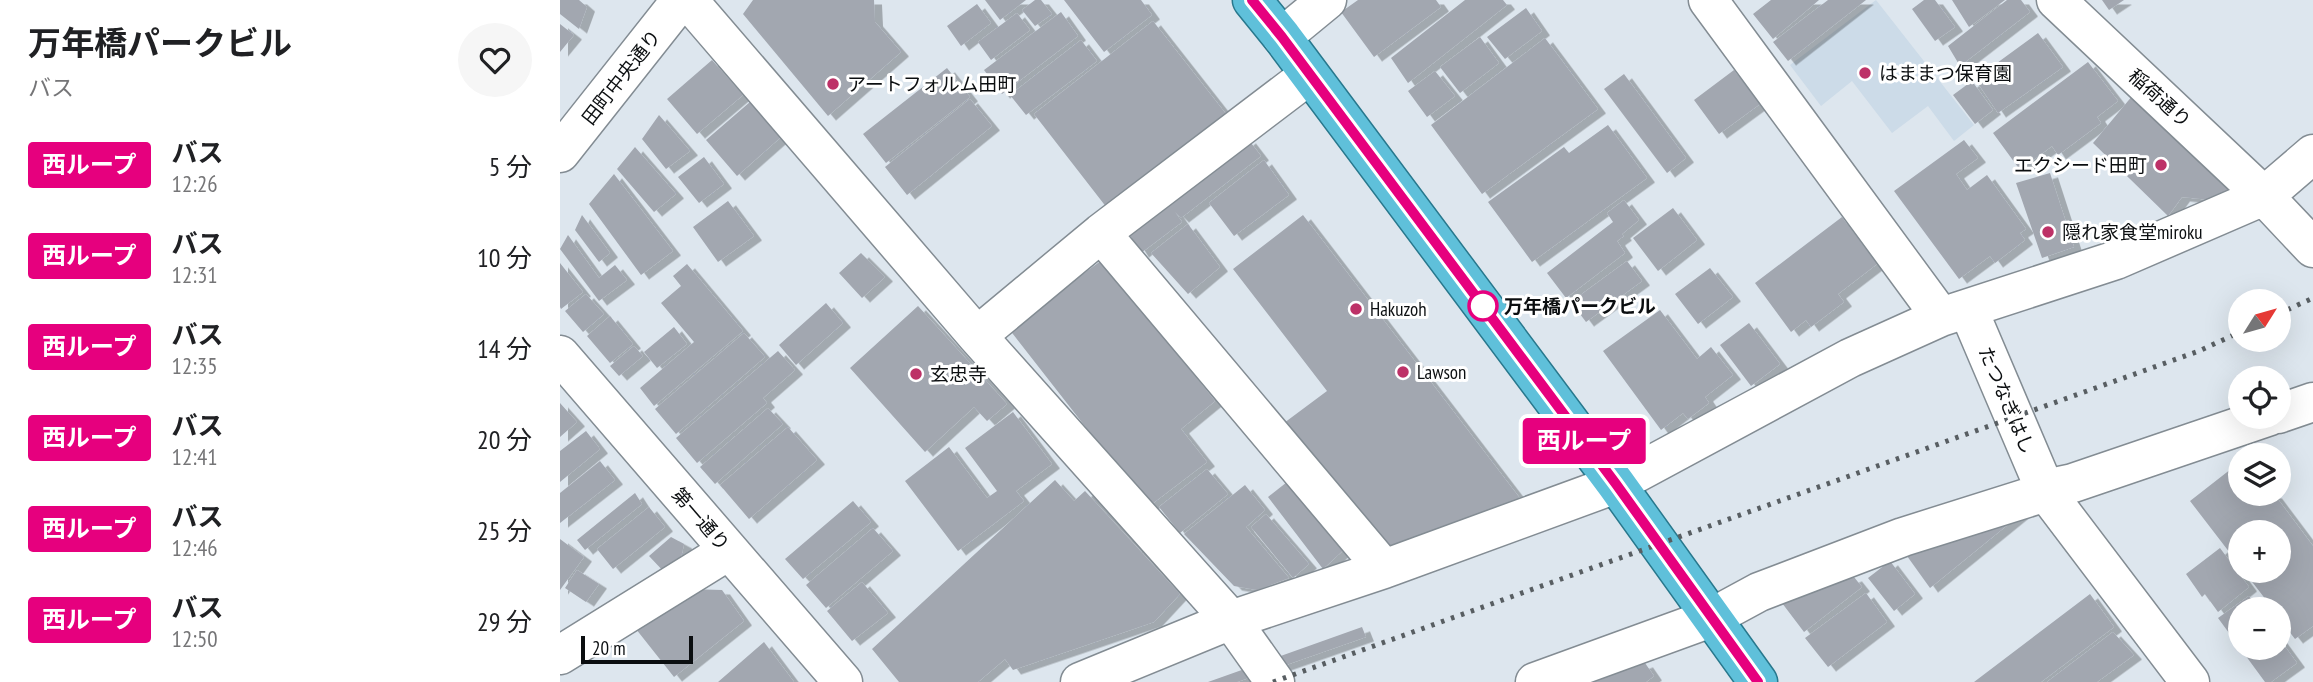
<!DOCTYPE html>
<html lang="ja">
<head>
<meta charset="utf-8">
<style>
  body { margin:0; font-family:"PT Sans Narrow","Noto Sans JP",sans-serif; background:#f6f6f6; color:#202124; height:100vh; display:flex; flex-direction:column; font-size:26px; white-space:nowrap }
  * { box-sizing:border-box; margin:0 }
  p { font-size:23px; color:#757577 }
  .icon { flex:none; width:38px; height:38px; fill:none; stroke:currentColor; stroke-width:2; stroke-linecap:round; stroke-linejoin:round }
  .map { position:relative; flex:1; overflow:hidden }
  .drawer { display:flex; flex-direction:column; background:#fff; width:560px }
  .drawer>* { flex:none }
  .badge { padding:0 14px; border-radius:5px; font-size:24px; line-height:46px }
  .needle { width:46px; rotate:53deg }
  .controls { position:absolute; left:1668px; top:289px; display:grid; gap:14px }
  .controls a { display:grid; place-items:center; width:63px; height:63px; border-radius:50%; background:#fff; box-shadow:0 7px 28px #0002; font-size:35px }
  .scale { position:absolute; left:21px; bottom:18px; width:112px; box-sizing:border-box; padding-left:7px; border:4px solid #0b0e10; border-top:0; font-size:19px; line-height:24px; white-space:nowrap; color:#0b0e10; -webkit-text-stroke:5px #fff; paint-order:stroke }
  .map>.badge { position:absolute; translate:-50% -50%; box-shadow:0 0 0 4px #fff }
  .round { display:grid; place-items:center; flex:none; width:74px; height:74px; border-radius:37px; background:#f6f6f6 }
  .head { display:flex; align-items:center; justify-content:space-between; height:119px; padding:0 28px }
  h1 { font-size:33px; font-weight:700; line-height:52px }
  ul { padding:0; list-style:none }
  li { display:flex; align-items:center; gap:21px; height:91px; padding:0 28px }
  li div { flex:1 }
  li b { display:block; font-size:26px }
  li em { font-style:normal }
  li .badge { min-width:77px; font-weight:700; text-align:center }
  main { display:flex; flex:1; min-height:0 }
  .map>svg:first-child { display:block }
  .built { fill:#ccdbe8 }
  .building { fill:#a2a7b0; filter:url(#shadow) }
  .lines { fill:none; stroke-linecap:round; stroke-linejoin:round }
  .minor-casing { stroke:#838c93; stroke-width:41 }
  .tertiary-casing { stroke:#838c93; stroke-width:41 }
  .trunk-casing { stroke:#28788d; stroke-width:41 }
  .minor { stroke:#fff; stroke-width:38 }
  .tertiary { stroke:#fff; stroke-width:38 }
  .trunk { stroke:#5fc0da; stroke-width:38 }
  .rail { stroke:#585e62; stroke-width:5; stroke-dasharray:3.5 7; stroke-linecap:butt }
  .line-casing { stroke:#fff; stroke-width:16 }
  .line { stroke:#e6007e; stroke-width:10 }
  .poi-dot { fill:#bd3167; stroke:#fff; stroke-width:2.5 }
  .stop-dot { fill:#fff; stroke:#e6007e; stroke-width:3.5 }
  .labels { text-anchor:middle; stroke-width:6; stroke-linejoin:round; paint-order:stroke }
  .poi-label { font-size:19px; fill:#0b0e10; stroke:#fff; text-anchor:start }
  .street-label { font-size:19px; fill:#0b0e10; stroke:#fff }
  .stop-label { font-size:19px; font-weight:bold; fill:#0b0e10; stroke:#fff; text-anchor:start }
</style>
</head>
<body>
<main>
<section class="drawer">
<div class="head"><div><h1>万年橋パークビル</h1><p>バス</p></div><a class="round"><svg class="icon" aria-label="heart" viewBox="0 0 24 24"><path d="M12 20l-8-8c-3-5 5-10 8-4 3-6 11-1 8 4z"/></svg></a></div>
<ul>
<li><span class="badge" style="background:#e6007e;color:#fff">西ループ</span><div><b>バス</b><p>12:26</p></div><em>5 分</em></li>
<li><span class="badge" style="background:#e6007e;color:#fff">西ループ</span><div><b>バス</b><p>12:31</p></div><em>10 分</em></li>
<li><span class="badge" style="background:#e6007e;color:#fff">西ループ</span><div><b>バス</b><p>12:35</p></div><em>14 分</em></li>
<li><span class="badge" style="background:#e6007e;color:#fff">西ループ</span><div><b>バス</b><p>12:41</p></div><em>20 分</em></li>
<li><span class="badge" style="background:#e6007e;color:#fff">西ループ</span><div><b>バス</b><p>12:46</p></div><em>25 分</em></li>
<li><span class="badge" style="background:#e6007e;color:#fff">西ループ</span><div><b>バス</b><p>12:50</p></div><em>29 分</em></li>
</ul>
</section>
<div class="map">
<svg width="1753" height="682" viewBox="0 0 1753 682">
  <defs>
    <filter id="shadow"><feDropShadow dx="8" dy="4.5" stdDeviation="0" flood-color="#0004"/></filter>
  </defs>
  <rect width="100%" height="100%" fill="#dde6ee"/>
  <path class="built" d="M 1316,0 L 1414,125 L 1394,141 L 1368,106 L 1332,133 L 1292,81 L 1261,106 L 1230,65 Z"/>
  <path class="building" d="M 0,0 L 19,0 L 27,7 L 19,29 L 0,14 Z
    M 193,0 L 314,0 L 315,22 L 341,52 L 268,116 L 183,14 Z
    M 425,0 L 466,0 L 440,20 Z
    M 475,0 L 481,0 L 492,14 L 475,26 L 462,10 Z
    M 504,0 L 581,0 L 592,15 L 544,52 Z
    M 798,0 L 876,0 L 881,7 L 814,57 L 781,12 Z
    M 905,0 L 943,0 L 947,5 L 848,83 L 831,58 Z
    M 1211,0 L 1259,0 L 1213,39 L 1193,14 Z
    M 1268,0 L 1306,0 L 1228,61 L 1213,42 Z
    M 1364,0 L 1375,0 L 1395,27 L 1375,41 L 1352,9 Z
    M 1392,0 L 1445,0 L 1409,27 Z
    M 1447,0 L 1461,0 L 1470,12 L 1400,66 L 1388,46 Z
    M 1542,0 L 1564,0 L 1549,10 Z
    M 417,4 L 431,23 L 401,46 L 387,26 Z
    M 966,8 L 982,31 L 945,59 L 927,37 Z
    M 501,12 L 518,36 L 442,94 L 424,70 Z
    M 457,13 L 470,30 L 431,60 L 418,42 Z
    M 593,21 L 666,114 L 547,208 L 474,114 Z
    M 0,24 L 14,35 L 0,52 Z
    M 1478,33 L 1503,67 L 1438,113 L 1415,79 Z
    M 920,37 L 939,63 L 900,93 L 880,67 Z
    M 985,38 L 1038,109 L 922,194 L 871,125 Z
    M 521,40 L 537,61 L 466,115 L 450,95 Z
    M 152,60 L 183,95 L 137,134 L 107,99 Z
    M 1528,62 L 1558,101 L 1537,117 L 1541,123 L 1498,155 L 1492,146 L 1460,170 L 1433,133 Z
    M 387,68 L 410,97 L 326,163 L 303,134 Z
    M 1174,70 L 1200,104 L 1159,134 L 1134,100 Z
    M 875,71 L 895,96 L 867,117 L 848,91 Z
    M 1064,74 L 1126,158 L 1107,173 L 1044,89 Z
    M 1412,81 L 1433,110 L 1415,124 L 1393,95 Z
    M 1573,95 L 1669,187 L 1659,201 L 1622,197 L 1608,216 L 1533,143 Z
    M 410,99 L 432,126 L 347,195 L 325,167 Z
    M 190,102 L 221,137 L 177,176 L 146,140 Z
    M 99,115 L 130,151 L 106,169 L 82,139 Z
    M 1048,125 L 1087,178 L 972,262 L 928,202 L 1004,147 L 1009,153 Z
    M 688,139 L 701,156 L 621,218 L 615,212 L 622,222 L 581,253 L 568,232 Z
    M 1404,140 L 1418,158 L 1396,174 L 1407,190 L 1427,175 L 1466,229 L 1460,233 L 1465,240 L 1435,263 L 1430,256 L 1399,279 L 1334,191 Z
    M 75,147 L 116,194 L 94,212 L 57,169 Z
    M 144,157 L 164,184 L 139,203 L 118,177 Z
    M 704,160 L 729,195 L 674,236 L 649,203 Z
    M 1490,173 L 1514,247 L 1482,258 L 1456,183 Z
    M 54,174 L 113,251 L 81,275 L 29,204 Z
    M 1064,200 L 1079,220 L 1062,234 L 1064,236 L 1057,241 L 1065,253 L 1006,298 L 987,273 L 1053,222 L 1047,213 Z
    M 168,201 L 194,236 L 158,262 L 133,227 Z
    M 1113,208 L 1137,240 L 1098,271 L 1073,238 Z
    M 22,215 L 50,253 L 39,262 L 15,230 Z
    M 743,215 L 962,501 L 828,546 L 724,423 L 767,391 L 673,269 Z
    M 1282,217 L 1317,264 L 1278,294 L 1284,302 L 1251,327 L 1246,320 L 1231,332 L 1195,283 Z
    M 628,224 L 660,267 L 628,294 L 591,253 Z
    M 8,235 L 39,278 L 55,265 L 67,280 L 39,301 L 0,249 Z
    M 301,253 L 325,277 L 302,298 L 279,273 Z
    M 542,260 L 655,401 L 621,429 L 647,462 L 588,507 L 449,329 Z
    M 1067,261 L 1082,281 L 1026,322 L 1011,302 Z
    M 0,263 L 23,292 L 1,309 L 0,307 Z
    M 127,264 L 183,331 L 94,406 L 80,388 L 134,342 L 101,303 L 121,286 L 113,276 Z
    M 1150,268 L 1173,297 L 1138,324 L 1115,294 Z
    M 26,294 L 44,314 L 23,332 L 5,311 Z
    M 266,303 L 283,323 L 236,365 L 219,345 Z
    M 358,306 L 447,404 L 427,421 L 414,407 L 365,452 L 290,368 Z
    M 1100,310 L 1137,359 L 1151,347 L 1173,375 L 1145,397 L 1149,403 L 1128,419 L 1123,413 L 1101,430 L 1043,351 Z
    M 50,316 L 73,344 L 50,363 L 27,336 Z
    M 1189,323 L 1220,364 L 1191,386 L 1160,345 Z
    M 114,327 L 127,344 L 97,368 L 84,352 Z
    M 184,333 L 205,357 L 116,434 L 95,409 Z
    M 74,346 L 83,356 L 59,376 L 50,366 Z
    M 218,351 L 235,370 L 203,398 L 207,403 L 137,463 L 116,438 Z
    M 0,403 L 17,422 L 0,437 Z
    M 208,408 L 223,424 L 155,484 L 140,467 Z
    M 453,412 L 492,464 L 456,491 L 464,501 L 398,551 L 345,481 L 389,447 L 427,498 L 437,491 L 405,448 Z
    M 228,427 L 257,460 L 189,519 L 160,485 Z
    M 26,431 L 40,449 L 0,482 L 0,451 Z
    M 40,461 L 55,480 L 0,523 L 0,493 Z
    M 1680,462 L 1680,494 L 1714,494 L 1753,546 L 1753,626 L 1735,639 L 1718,617 L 1718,609 L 1713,609 L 1683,570 L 1718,570 L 1718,532 L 1680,532 L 1680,566 L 1630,501 Z
    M 647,469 L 668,494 L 620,533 L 599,507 Z
    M 736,475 L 791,543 L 763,569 L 708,497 Z
    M 495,480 L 514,501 L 525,491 L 620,594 L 594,622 L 453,670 L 445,659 L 418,682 L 339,682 L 312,649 Z
    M 685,485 L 705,510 L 686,527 L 729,578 L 697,590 L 674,586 L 624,534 Z
    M 75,493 L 82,504 L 25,550 L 17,540 Z
    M 293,501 L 311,522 L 243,579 L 225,559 Z
    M 89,507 L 105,527 L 53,569 L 37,549 Z
    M 1467,509 L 1370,588 L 1347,556 Z
    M 706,514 L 749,564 L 733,578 L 691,527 Z
    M 313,528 L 333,551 L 266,608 L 246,585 Z
    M 111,537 L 124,544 L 121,558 L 106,574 L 89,556 Z
    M 0,539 L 24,557 L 0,590 Z
    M 1660,548 L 1689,587 L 1658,612 L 1645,594 L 1642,597 L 1626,574 Z
    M 1330,561 L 1355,594 L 1334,611 L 1308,578 Z
    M 17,570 L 39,584 L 26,602 L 5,588 Z
    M 1294,577 L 1302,587 L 1244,632 L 1222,603 Z
    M 302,582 L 328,613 L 292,641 L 267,611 Z
    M 129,589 L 162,590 L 184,621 L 114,677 L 72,624 Z
    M 1306,593 L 1327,622 L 1268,667 L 1245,638 Z
    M 1530,594 L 1554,627 L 1481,682 L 1414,682 Z
    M 1689,596 L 1698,609 L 1680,609 L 1680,648 L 1718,648 L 1718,637 L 1737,663 L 1711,682 L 1705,682 L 1658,618 Z
    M 802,627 L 806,637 L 677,682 L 648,682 Z
    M 1553,632 L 1574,655 L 1537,682 L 1487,682 Z
    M 204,642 L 234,682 L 158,682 Z
    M 1085,663 L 1094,676 L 1086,682 L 1031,682 Z"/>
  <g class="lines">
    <defs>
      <path id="minor" d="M 128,0 L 417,336 L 671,620 L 715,682
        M 1148,0 L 1381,317
        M 1496,0 L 1704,196 L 1753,248
        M 722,37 L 767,0
        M 541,233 L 824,569
        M 1408,309 L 1486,492 L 1630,682
        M 417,336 L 541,233 L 749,75
        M 0,355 L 283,682
        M 1718,414 L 1753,402
        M 0,655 L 168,551
        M 520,682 L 671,620 L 824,569 L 1056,484 L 1290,358 L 1381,317 L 1556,260 L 1704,196 L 1753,154
        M 975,682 L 1151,618 L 1199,592 L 1343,537 L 1486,492 L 1494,487 L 1513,483 L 1710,416"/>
      <path id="tertiary" d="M 0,153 L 121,0"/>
      <path id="trunk" d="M 692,0 L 722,37 L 1056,484 L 1198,682"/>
    </defs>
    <use href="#minor" class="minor-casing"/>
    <use href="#tertiary" class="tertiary-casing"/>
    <use href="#trunk" class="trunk-casing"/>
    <use href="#minor" class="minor"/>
    <use href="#tertiary" class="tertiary"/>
    <use href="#trunk" class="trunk"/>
    <path class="rail" d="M 1718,314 L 1753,298
      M 713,682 L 1639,351 L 1680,332"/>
  </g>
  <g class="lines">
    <defs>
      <path id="line" d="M 692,0 L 722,37 L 1056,484 L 1198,682"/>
    </defs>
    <use href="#line" class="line-casing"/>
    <use href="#line" class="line"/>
  </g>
  <g class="poi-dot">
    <circle cx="1305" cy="73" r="7"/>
    <circle cx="273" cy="84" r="7"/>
    <circle cx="1601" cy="165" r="7"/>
    <circle cx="1488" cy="232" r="7"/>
    <circle cx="796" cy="309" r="7"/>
    <circle cx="843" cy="372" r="7"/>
    <circle cx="356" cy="374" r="7"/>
  </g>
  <circle class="stop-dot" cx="923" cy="306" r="14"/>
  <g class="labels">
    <g class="poi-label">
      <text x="1319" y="80">はままつ保育園</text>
      <text x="287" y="91">アートフォルム田町</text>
      <text x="1587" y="172" text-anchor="end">エクシード田町</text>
      <text x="1502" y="239">隠れ家食堂miroku</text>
      <text x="810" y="316">Hakuzoh</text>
      <text x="857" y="379">Lawson</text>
      <text x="370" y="381">玄忠寺</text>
    </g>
    <g class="street-label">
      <text transform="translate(61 77) rotate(-52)" y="7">田町中央通り</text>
      <text transform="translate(1600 98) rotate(42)" y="7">稲荷通り</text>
      <text transform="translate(1447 400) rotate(67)" y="7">たつなぎはし</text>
      <text transform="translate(141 519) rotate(49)" y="7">第一通り</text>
    </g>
    <g class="stop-label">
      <text x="944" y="313">万年橋パークビル</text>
    </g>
  </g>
</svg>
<div class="controls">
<a><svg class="needle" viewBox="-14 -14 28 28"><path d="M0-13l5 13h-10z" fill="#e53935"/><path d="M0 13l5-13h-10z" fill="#757577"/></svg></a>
<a><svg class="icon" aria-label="locate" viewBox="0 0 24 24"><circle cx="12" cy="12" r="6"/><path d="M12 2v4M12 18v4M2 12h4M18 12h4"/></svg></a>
<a><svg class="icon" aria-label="layers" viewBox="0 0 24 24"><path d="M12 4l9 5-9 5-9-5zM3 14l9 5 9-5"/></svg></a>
<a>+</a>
<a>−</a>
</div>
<div class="scale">20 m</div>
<b class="badge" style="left:1024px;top:441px;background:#e6007e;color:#fff">西ループ</b>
</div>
</main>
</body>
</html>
